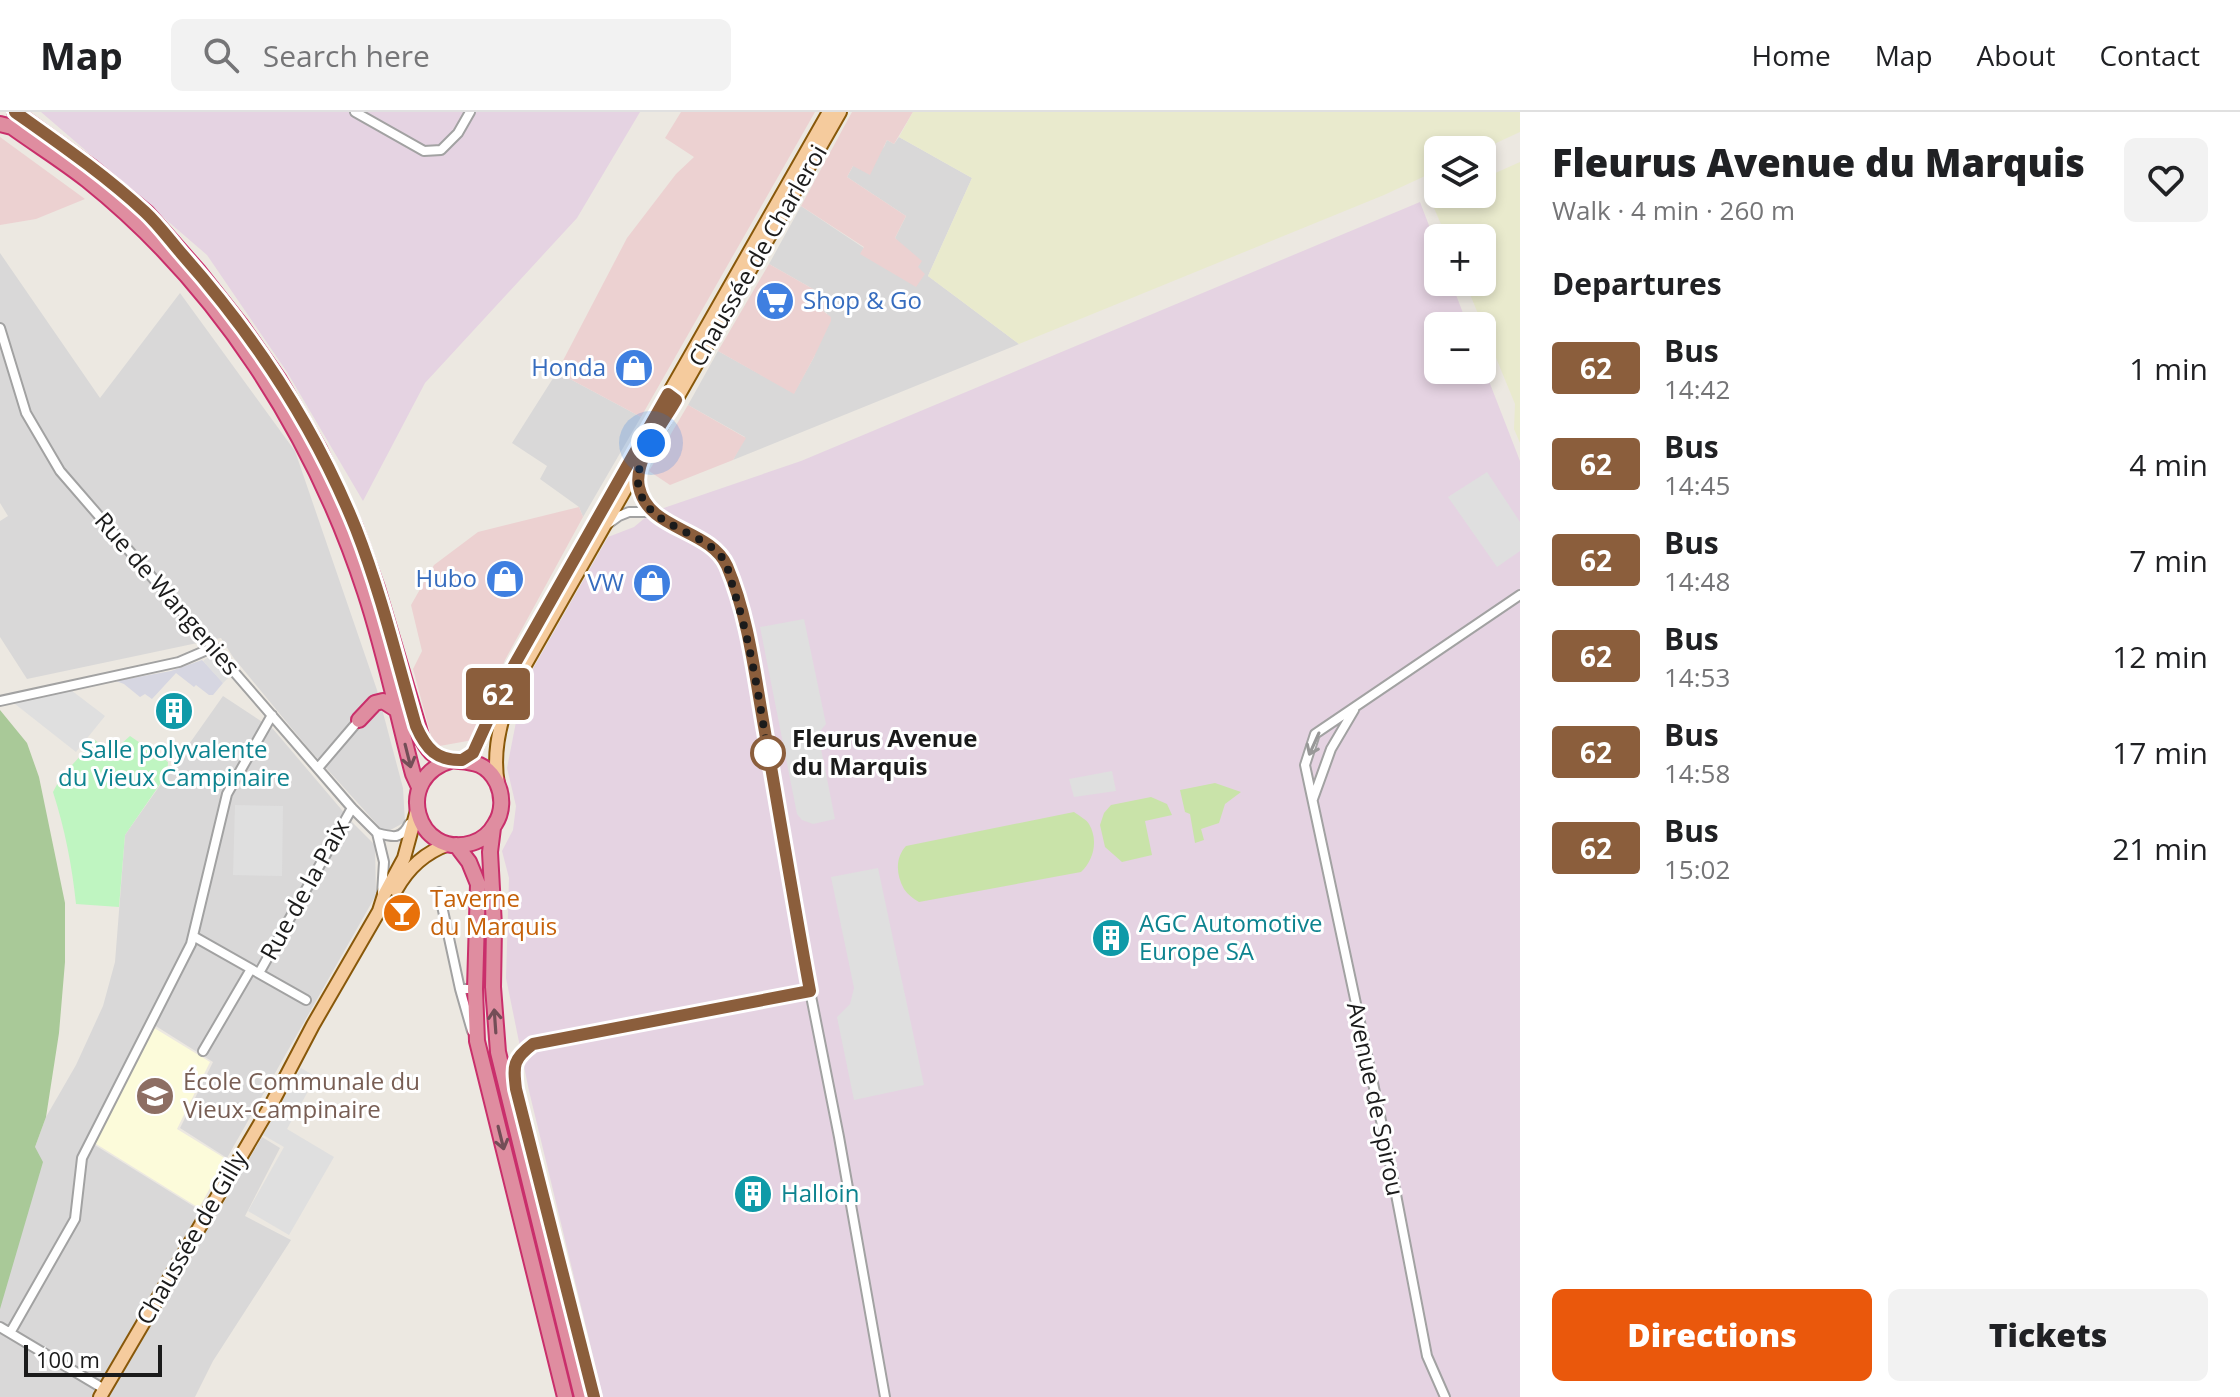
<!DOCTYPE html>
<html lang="en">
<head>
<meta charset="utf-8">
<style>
  body { margin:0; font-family:"Open Sans",sans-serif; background:#f2f2f2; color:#202124; height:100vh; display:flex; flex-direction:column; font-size:30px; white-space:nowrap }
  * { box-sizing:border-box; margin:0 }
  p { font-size:26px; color:#757577 }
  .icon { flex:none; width:44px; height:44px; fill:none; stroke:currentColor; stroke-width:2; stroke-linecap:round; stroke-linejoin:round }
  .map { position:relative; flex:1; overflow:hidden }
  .sheet { display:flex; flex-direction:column; background:#fff; width:720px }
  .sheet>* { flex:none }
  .badge { padding:0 16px; border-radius:6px; font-size:28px; line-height:52px }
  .fabs { position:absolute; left:1424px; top:24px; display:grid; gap:16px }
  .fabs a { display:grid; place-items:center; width:72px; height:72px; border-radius:12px; background:#fff; box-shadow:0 4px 12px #0003; font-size:40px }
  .scale { position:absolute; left:24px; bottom:20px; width:138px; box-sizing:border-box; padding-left:8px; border:4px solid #1b1b1b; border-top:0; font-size:22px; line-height:28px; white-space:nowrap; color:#1b1b1b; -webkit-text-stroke:6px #fff; paint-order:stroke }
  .you { position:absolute; width:40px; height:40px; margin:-20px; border:6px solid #fff; border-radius:50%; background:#1a73e8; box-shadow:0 0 0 12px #1a73e833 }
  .map>.badge { position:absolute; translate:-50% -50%; box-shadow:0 0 0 4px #fff }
  h2 { padding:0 32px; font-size:30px; line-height:72px }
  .round { display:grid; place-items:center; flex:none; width:84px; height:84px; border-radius:12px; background:#f2f2f2 }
  .head { display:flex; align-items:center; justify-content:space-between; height:136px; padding:0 32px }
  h1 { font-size:38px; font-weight:800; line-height:60px }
  .button { display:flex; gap:16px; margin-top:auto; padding:16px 32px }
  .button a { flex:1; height:92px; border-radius:12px; background:#ea580c; color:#fff; font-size:32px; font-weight:800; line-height:92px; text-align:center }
  .button a+a { background:#f2f2f2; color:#202124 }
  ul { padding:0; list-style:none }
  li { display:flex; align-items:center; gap:24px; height:96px; padding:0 32px }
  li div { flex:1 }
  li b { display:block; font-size:30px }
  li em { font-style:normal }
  li .badge { min-width:88px; font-weight:700; text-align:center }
  header { display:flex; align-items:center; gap:48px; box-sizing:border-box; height:112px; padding:0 40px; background:#fff; border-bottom:2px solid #e0e0e0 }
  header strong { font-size:38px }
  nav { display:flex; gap:44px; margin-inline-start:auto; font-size:28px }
  .search { width:560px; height:72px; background:#f2f2f2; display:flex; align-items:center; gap:20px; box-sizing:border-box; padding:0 28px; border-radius:12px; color:#757577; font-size:30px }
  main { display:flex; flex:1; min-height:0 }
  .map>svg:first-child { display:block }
  .residential { fill:#d9d8d8 }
  .commercial { fill:#ecd1d1 }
  .industrial { fill:#e5d3e2 }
  .education { fill:#fcfbda }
  .farmland { fill:#e9eacd }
  .grass { fill:#c9e3a9 }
  .forest { fill:#a9c998 }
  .park { fill:#bff5c1 }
  .parking { fill:#dfdfdf }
  .plaza { fill:#d6d6e1 }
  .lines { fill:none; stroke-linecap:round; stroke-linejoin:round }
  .street-casing { stroke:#a2a2a2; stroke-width:12 }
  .primary-casing { stroke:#88580a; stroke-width:16 }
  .highway-casing { stroke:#c92f6b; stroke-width:18 }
  .street { stroke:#fff; stroke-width:8 }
  .primary { stroke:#f5cb9d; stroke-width:12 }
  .highway { stroke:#df8da0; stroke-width:14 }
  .oneway { stroke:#989898 }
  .oneway2 { stroke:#734e57 }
  .line-casing { stroke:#fff; stroke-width:18 }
  .line { stroke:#8b5e3c; stroke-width:12 }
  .walk { stroke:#1b1b1b; stroke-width:8; stroke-dasharray:0 14.4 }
  .stop-dot { fill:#fff; stroke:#8b5e3c; stroke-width:4 }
  .labels { text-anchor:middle; stroke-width:6; stroke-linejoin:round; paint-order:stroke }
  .street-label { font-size:24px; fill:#1b1b1b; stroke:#fff }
  .shop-label { font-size:24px; fill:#366cbe; stroke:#fff; text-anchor:end }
  .stop-label { font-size:24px; font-weight:bold; fill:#1b1b1b; stroke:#fff; text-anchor:start }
  .culture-label { font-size:24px; fill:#0d838f; stroke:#fff; text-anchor:start }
  .food-label { font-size:24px; fill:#c56008; stroke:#fff; text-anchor:start }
  .education-label { font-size:24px; fill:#785e54; stroke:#fff; text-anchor:start }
</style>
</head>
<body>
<header>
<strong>Map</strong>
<div class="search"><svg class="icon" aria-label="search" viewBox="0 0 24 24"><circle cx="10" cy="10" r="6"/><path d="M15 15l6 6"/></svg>Search here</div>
<nav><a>Home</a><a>Map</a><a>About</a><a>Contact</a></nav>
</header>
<main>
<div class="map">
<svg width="1520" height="1285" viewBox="0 0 1520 1285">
  <rect width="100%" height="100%" fill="#ece8e1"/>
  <path class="residential" d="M 899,25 L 972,66 L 928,164 L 1019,232 L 733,348 L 745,325 L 688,293 L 718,239 L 794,281 L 814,245 L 827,201 L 823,199 L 826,193 L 816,195 L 813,194 L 820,181 L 769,152 L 801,94 L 864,136 L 861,141 L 918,155 L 895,126 L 906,104 L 847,65 L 853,54 L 884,35 L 887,28 L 894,32 Z
    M 0,141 L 100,286 L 180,181 L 295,339 L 377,578 L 403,676 L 405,710 L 385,721 L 308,636 L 233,545 L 221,526 L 27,567 L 0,525 L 0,409 L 8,404 L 0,391 Z
    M 557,260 L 641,305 L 583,405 L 579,395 L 540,367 L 547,354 L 512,331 Z
    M 223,584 L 273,617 L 352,710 L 375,733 L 376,783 L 227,1046 L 180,1016 L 213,950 L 151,911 L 90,1030 L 214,1107 L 262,1025 L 280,1036 L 245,1104 L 291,1128 L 213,1249 L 195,1285 L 0,1285 L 0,1169 L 35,1035 L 46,1005 L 76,953 L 103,894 L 115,850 L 125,723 Z"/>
  <path class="commercial" d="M 681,0 L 815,0 L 641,305 L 557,260 L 627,126 L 676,62 L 694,45 L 665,26 Z
    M 852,0 L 913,0 L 894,32 L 887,28 L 870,63 L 853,54 L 847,65 L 906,104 L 895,126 L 922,149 L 918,155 L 925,162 L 916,175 L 860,142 L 864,135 L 801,94 Z
    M 0,25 L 85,87 L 36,107 L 0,113 Z
    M 769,152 L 820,181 L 813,194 L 816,195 L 820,188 L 827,192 L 823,199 L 831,205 L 831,209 L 814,245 L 794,282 L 718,239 Z
    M 688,293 L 746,326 L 733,348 L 670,373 L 649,359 Z
    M 579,395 L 583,405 L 505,548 L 473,628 L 434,635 L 413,557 L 422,539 L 411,493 L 434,453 L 478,420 Z"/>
  <path class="industrial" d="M 41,0 L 640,0 L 577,106 L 425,271 L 363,389 L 287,260 L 207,143 Z
    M 1420,90 L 1438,137 L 1438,170 L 1451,170 L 1468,214 L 1438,214 L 1438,258 L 1482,258 L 1482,251 L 1520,349 L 1520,1285 L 603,1285 L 529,979 L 506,866 L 509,766 L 502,739 L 513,718 L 516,694 L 507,656 L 523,574 L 608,425 L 634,415 L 652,400 L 801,349 Z"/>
  <path class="education" d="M 151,914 L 210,950 L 177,1017 L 226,1047 L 199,1096 L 93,1030 Z"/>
  <path class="farmland" d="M 913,0 L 1520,0 L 1520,20 L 1481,38 L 1438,38 L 1438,58 L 1384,83 L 1019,232 L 928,164 L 972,66 L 899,25 Z
    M 1520,50 L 1520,331 L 1514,317 L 1515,292 L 1465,170 L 1482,170 L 1482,126 L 1447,126 L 1431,89 L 1447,82 L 1482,82 L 1482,67 Z"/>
  <path class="grass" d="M 1215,671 L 1241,680 L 1225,692 L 1219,711 L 1201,717 L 1204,728 L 1195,731 L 1190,702 L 1185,700 L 1180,678 Z
    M 1151,685 L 1167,692 L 1172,703 L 1145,709 L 1152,743 L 1122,750 L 1105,735 L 1100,713 L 1104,701 L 1111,693 Z
    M 1074,700 C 1078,703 1087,708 1089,712 C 1099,729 1093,749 1081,760 L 919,790 C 914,787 907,782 904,777 C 896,763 895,746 906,734 Z"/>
  <path class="forest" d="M 0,598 L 27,631 L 39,665 L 65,791 L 65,850 L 59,921 L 46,1005 L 35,1035 L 43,1050 L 0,1197 Z"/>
  <path class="park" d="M 130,624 L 168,650 L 167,662 L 125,723 L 119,795 L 76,792 C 72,753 65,718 53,680 L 61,665 L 95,628 L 111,641 Z"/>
  <path class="parking" d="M 1487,360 L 1520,410 L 1520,439 L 1497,455 L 1448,385 Z
    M 804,507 L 826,612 L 818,622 L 835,707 L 813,712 L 802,708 L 797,702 L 760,515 Z
    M 210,544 L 229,565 L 223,571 L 203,549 Z
    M 67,575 L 105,604 L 76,640 L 10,588 Z
    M 1112,659 L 1116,679 L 1074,685 L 1069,667 Z
    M 235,693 L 283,694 L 282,764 L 233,763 Z
    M 878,756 L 924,973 L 854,988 L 837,905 L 850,892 L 854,876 L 831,765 Z
    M 301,956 L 316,965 L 287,1017 L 334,1045 L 289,1123 L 248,1099 L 284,1035 L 263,1023 Z"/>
  <path class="plaza" d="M 202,548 L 223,571 L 213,583 L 209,583 L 196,573 L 194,575 L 176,561 L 152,587 L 145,582 L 140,585 L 124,572 L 116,569 L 171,559 Z"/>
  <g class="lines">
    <defs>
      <path id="street" d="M 355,0 L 424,39 L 441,38 L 458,21 L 470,0
        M 0,216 L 26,301 L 60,359 L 352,696 L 377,721 L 384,750 L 382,782
        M 638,357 C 636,374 643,387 652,400
        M 608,412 L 619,404 L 629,400 L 652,400 L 702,429 L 719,441 L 726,452 L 747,520 L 810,879 L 839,1025 L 885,1285
        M 0,589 L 179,550 L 214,535
        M 318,656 L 359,608
        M 1313,687 L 1331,637 L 1354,598
        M 377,721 C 392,725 402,728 409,712
        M 439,780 L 460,877
        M 193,824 L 306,888
        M 259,861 L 352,696
        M 472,919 L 460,877 L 475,877
        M 203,939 L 251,857
        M 0,1215 L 104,1277
        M 10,1221 L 75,1107 L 82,1046 L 191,832 L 227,682 L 272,603
        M 594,1285 L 516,977 C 513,953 513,947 533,932 L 810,879
        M 1445,1285 L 1427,1244 L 1389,1046 L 1305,653 L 1315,622 L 1520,483"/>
      <path id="primary" d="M 462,648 L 473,641 L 477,634 L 494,591 L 508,564 L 829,0
        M 498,672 C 491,634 504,594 521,560 L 840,0
        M 396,778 C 408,756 426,740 449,732
        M 100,1285 L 271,993 L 313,913 L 379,799 L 384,783 L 404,746 L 417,698"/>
      <path id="highway" d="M 15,0 L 90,54 L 147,101 L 199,160 L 240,212 L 279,268 L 319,337 L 355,415 L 377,476 L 422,627 C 425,632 428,638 433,642 C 454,656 481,639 497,671 C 503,684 503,700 495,712 C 490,721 482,728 472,731 C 417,748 391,665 453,648
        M 0,12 L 12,15 C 37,33 63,49 87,68 C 218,173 313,321 365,480 C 385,540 397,602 413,662 L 419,675
        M 359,608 L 375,591 L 383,589 L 397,598
        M 493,716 L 490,740 L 494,814 L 493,875 L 498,940 L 582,1285
        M 456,733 L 469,750 L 478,772 L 475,877 L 477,929 L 565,1285"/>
    </defs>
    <use href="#street" class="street-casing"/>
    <use href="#primary" class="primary-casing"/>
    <use href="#highway" class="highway-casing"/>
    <use href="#street" class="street"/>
    <use href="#primary" class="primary"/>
    <use href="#highway" class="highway"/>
  </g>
  <defs><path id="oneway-shaft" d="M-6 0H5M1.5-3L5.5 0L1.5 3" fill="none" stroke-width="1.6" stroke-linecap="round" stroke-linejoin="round" transform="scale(2)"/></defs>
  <use class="oneway" href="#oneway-shaft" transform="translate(1314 632) rotate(114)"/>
  <g class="oneway2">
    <use href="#oneway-shaft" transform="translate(408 644) rotate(76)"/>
    <use href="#oneway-shaft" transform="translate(495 909) rotate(-94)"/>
    <use href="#oneway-shaft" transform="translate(501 1026) rotate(76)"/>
  </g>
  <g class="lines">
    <defs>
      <path id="line" d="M 15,0 C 60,32 105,63 145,100 C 158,112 169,127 181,141 C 254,223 315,315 356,417 C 381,481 397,548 416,614 C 426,637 437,649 462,648 L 473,641 L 508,564 L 668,282 L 676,288 C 663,311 633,349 639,375 C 648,419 710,416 727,454 C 749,506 755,565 765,620 C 780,706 794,792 810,879 L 533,932 C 513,947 513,953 516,977 L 594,1285"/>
    </defs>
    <use href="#line" class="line-casing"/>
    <use href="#line" class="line"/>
    <path class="walk" d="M 651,331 C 642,348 633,363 641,383 C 654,414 695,418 718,441 C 728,450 730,466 734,479 C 751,532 759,587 768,641"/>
  </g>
  <defs>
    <symbol id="supermarket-disc" viewBox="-11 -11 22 22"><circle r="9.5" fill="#3f7fe0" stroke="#fff"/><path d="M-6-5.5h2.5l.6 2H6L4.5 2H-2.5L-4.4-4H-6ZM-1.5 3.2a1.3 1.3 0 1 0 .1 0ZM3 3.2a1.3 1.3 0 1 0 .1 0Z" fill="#fff"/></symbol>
    <symbol id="shop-disc" viewBox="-11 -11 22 22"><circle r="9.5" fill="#3f7fe0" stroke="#fff"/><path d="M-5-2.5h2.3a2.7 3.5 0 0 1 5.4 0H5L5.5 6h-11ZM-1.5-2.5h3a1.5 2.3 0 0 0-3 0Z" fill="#fff"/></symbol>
    <symbol id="building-disc" viewBox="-11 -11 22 22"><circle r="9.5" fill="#0f9aa8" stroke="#fff"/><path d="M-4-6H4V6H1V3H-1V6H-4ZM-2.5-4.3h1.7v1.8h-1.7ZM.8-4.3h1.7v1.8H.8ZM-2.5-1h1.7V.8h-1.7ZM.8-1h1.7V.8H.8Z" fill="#fff"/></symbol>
    <symbol id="bar-disc" viewBox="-11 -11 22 22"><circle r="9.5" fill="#e8710a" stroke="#fff"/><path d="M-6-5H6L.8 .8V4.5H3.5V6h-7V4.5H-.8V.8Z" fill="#fff"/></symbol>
    <symbol id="school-disc" viewBox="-11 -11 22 22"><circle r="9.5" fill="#8d6e63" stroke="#fff"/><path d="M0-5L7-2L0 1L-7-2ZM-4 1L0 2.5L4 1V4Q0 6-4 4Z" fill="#fff"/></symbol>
  </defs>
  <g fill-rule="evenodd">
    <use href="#supermarket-disc" x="753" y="167" width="44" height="44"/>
    <use href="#shop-disc" x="612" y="234" width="44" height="44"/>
    <use href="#shop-disc" x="483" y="445" width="44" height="44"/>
    <use href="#shop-disc" x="630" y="449" width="44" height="44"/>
    <use href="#building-disc" x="152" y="577" width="44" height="44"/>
    <use href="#bar-disc" x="380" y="779" width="44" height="44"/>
    <use href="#building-disc" x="1089" y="804" width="44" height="44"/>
    <use href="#school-disc" x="133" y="962" width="44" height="44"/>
    <use href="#building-disc" x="731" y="1060" width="44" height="44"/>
  </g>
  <circle class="stop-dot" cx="768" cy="641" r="16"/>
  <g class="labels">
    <g class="street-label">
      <text transform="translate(758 144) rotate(-60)" y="8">Chaussée de Charleroi</text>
      <text transform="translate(167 482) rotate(49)" y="8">Rue de Wangenies</text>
      <text transform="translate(305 778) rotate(-61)" y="8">Rue de la Paix</text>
      <text transform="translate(1375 987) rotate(78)" y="8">Avenue de Spirou</text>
      <text transform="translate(192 1126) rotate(-60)" y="8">Chaussée de Gilly</text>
    </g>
    <g class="shop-label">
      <text x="803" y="197" text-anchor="start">Shop &amp; Go</text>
      <text x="606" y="264">Honda</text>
      <text x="477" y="475">Hubo</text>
      <text x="624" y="479">VW</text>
    </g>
    <g class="stop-label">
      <text x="792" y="635">Fleurus Avenue<tspan x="792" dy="28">du Marquis</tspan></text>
    </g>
    <g class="culture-label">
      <text x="174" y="646" text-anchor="middle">Salle polyvalente<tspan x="174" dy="28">du Vieux Campinaire</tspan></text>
      <text x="1139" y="820">AGC Automotive<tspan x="1139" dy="28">Europe SA</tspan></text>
      <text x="781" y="1090">Halloin</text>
    </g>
    <g class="food-label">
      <text x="430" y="795">Taverne<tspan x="430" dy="28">du Marquis</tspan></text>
    </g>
    <g class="education-label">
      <text x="183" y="978">École Communale du<tspan x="183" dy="28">Vieux-Campinaire</tspan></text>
    </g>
  </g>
</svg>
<div class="fabs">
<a><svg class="icon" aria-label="layers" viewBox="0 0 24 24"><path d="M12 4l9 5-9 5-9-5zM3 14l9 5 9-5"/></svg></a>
<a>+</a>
<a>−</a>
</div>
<div class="scale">100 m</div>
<div class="you" style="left:651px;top:331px"></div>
<b class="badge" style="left:498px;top:582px;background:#8b5e3c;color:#fff">62</b>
</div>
<section class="sheet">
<div class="head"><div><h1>Fleurus Avenue du Marquis</h1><p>Walk · 4 min · 260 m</p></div><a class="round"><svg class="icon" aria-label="heart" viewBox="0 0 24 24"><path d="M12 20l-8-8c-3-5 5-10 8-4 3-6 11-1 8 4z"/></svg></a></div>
<h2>Departures</h2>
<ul>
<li><span class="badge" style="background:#8b5e3c;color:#fff">62</span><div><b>Bus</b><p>14:42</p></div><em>1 min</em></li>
<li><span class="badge" style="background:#8b5e3c;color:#fff">62</span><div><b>Bus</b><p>14:45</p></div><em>4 min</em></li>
<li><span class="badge" style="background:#8b5e3c;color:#fff">62</span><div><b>Bus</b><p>14:48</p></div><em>7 min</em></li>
<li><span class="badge" style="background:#8b5e3c;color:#fff">62</span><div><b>Bus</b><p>14:53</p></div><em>12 min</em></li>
<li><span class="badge" style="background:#8b5e3c;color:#fff">62</span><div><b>Bus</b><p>14:58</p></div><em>17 min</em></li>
<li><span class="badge" style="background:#8b5e3c;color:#fff">62</span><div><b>Bus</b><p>15:02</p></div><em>21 min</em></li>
</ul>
<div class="button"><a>Directions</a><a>Tickets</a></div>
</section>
</main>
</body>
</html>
